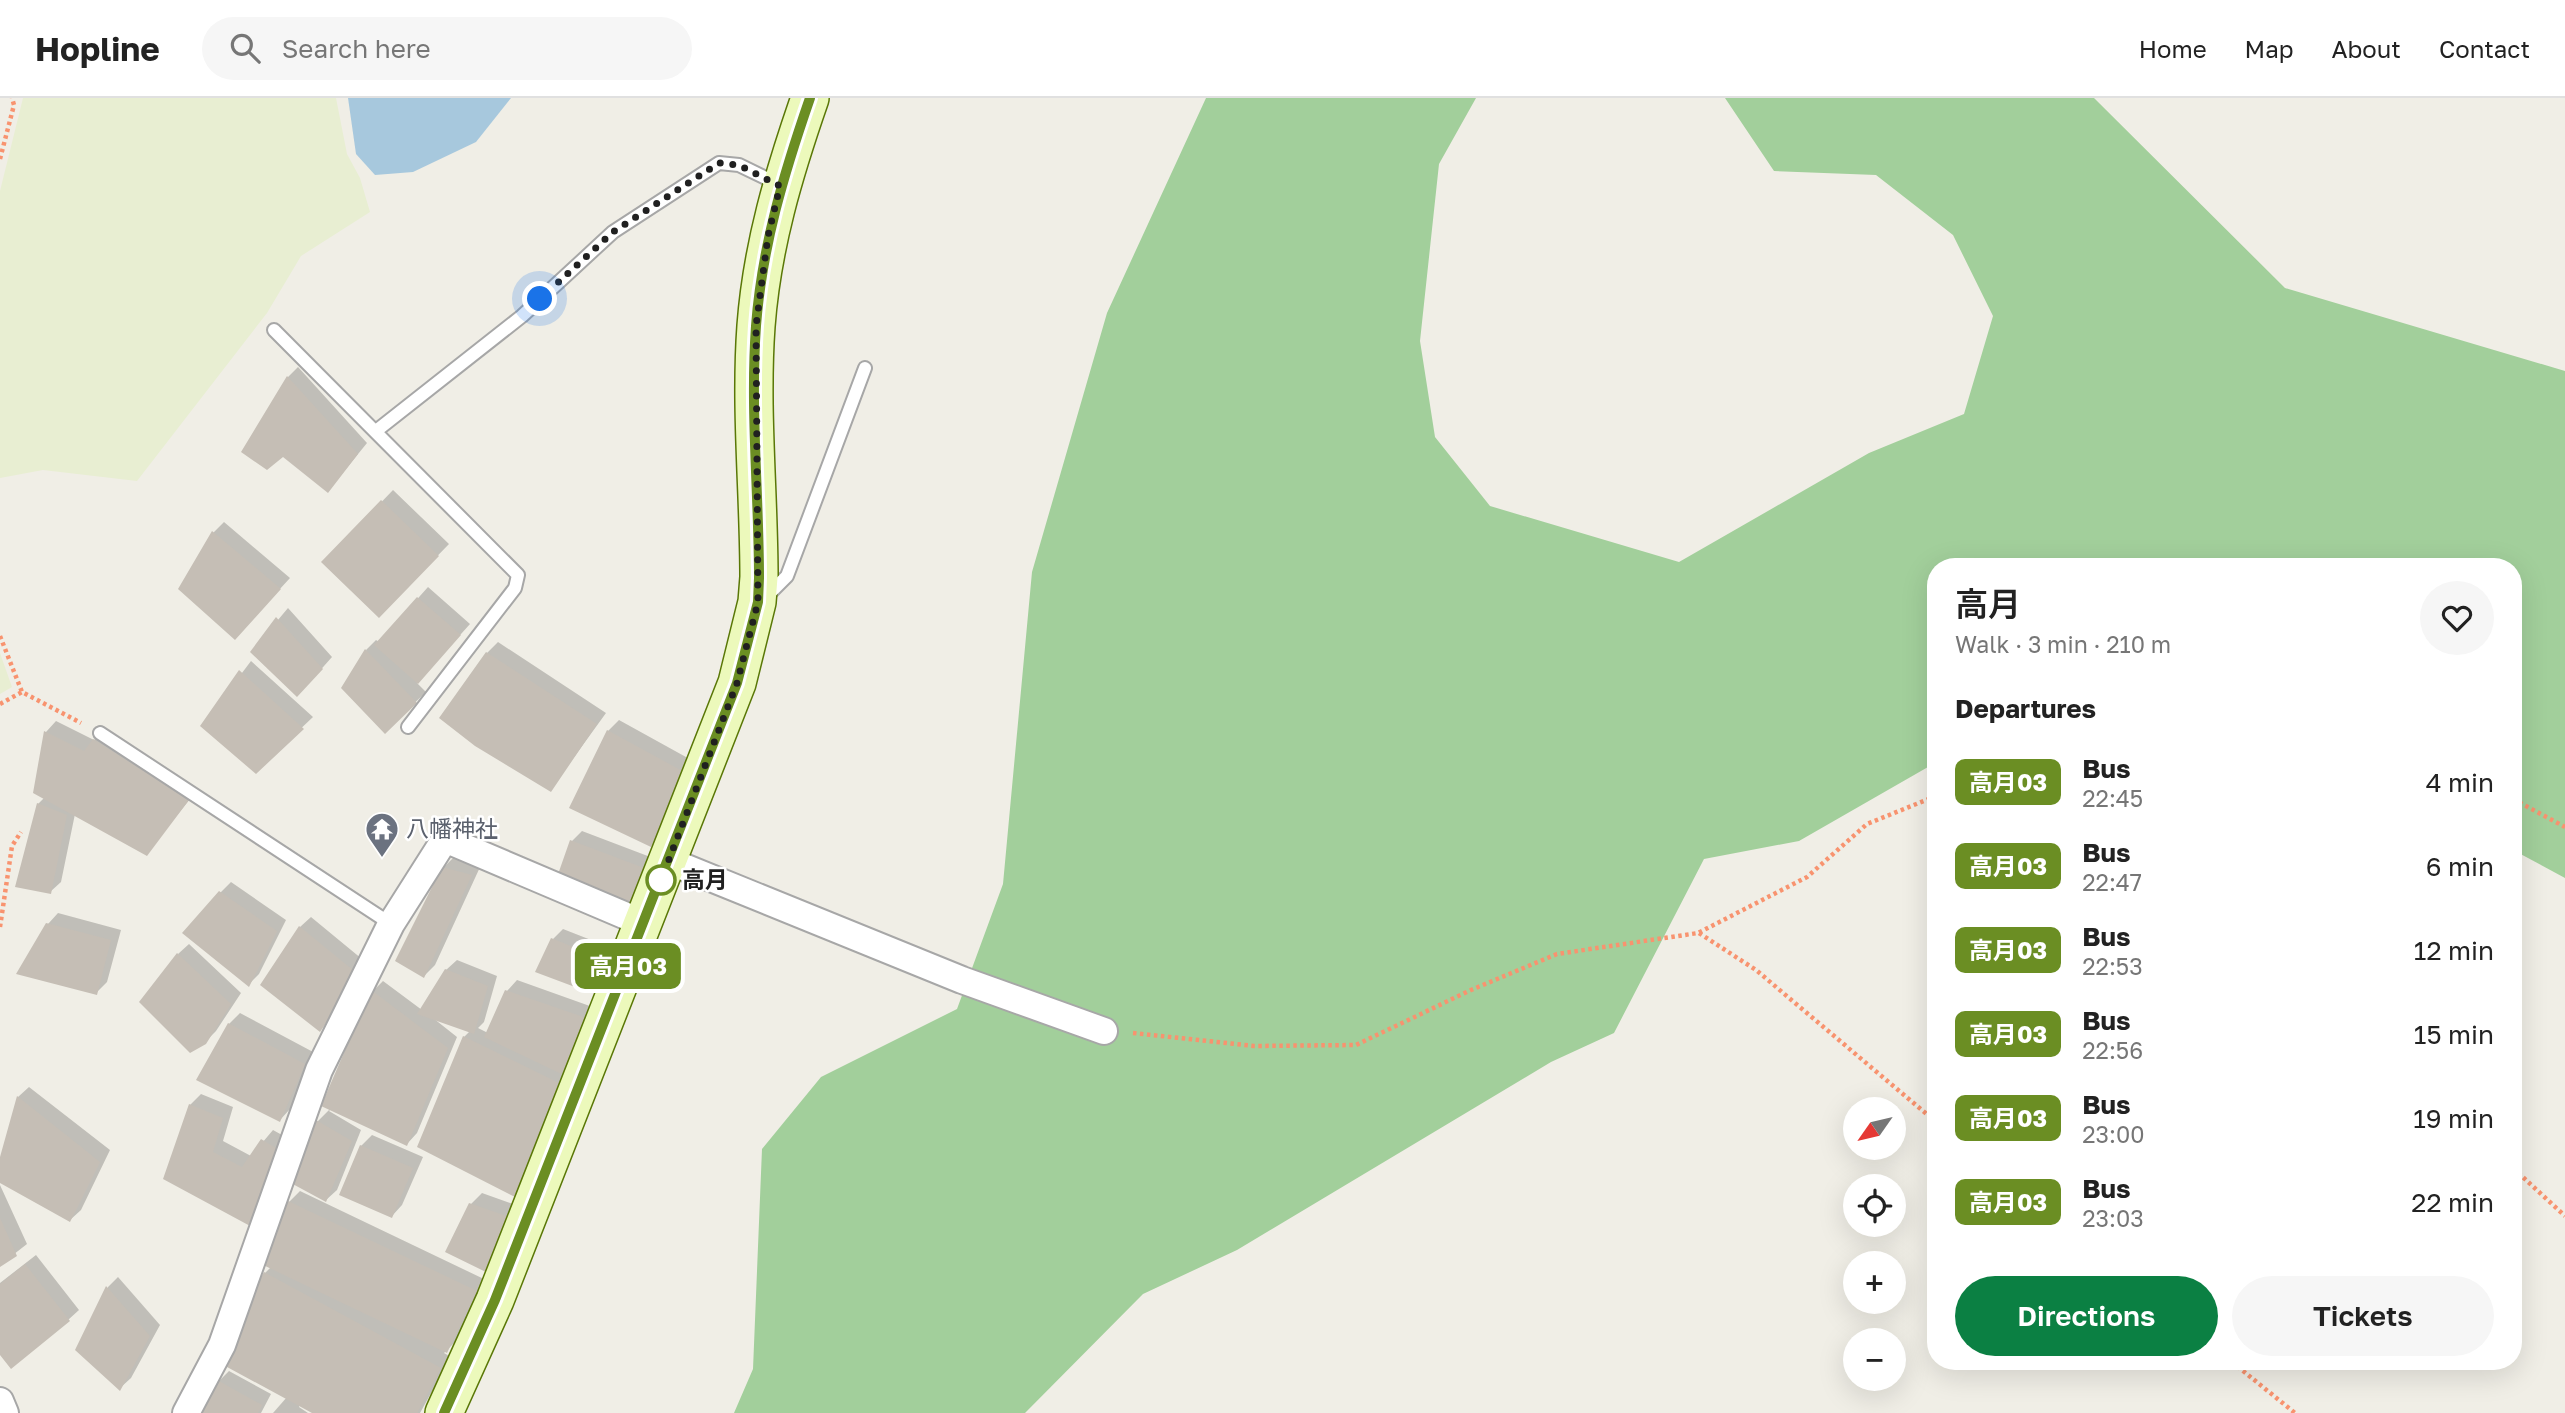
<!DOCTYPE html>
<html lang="en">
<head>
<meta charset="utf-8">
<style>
  body { margin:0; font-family:"Golos Text","Noto Sans JP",sans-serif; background:#f6f6f6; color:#222; height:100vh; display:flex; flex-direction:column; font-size:26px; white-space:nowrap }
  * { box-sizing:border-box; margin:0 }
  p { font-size:23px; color:#767676 }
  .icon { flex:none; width:38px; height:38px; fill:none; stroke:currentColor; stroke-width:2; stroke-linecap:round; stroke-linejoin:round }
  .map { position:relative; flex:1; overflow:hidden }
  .details { position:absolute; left:1927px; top:460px; width:595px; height:812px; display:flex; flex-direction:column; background:#fff; border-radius:28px; box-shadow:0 7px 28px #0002 }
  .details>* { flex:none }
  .badge { padding:0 14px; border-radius:10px; font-size:24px; line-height:46px }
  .needle { width:46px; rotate:236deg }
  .fabs { position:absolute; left:1843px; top:999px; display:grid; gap:14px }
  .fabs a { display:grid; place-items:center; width:63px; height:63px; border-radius:50%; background:#fff; box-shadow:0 7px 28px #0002; font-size:35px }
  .you { position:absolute; width:35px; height:35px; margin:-18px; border:5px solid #fff; border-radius:50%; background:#1a73e8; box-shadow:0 0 0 10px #1a73e833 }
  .map>.badge { position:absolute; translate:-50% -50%; box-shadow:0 0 0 4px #fff }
  h2 { padding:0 28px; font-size:26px; line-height:63px }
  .round { display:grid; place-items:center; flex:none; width:74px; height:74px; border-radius:37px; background:#f6f6f6 }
  .head { display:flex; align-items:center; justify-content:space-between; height:119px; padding:0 28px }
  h1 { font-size:33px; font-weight:600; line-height:52px }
  .primary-button { display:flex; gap:14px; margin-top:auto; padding:14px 28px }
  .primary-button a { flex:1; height:80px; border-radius:42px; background:#0b8043; color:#fff; font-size:28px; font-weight:600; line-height:80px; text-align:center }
  .primary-button a+a { background:#f6f6f6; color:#222 }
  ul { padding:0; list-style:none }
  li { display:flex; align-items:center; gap:21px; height:84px; padding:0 28px }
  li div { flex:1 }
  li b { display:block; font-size:26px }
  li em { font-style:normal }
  li .badge { min-width:77px; font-weight:700; text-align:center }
  header { display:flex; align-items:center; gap:42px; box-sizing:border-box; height:98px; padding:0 35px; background:#fff; border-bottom:2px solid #e0e0e0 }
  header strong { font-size:33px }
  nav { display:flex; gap:38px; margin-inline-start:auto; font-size:24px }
  .search { width:490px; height:63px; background:#f6f6f6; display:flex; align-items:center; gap:18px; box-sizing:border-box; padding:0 24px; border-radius:38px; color:#767676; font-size:26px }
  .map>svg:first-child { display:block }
  .farmland { fill:#e8eed2 }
  .forest { fill:#a2cf9b }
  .water { fill:#a7c8dd }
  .shadow { fill:#0003 }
  .building { fill:#c5beb5 }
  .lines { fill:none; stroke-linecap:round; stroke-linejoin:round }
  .service-casing { stroke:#a7a7a7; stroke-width:16 }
  .minor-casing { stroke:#a7a7a7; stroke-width:30 }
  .secondary-casing { stroke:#597706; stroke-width:40 }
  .path { stroke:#f8936f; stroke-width:4.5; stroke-dasharray:3.5 3.5; stroke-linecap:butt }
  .service { stroke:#fff; stroke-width:12 }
  .minor { stroke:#fff; stroke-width:26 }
  .secondary { stroke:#ecf9bb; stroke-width:37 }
  .line-casing { stroke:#fff; stroke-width:16 }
  .line { stroke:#6b8e23; stroke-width:10 }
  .walk { stroke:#202020; stroke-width:7; stroke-dasharray:0 12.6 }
  .stop-dot { fill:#fff; stroke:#6b8e23; stroke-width:3.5 }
  .labels { text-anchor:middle; stroke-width:5; stroke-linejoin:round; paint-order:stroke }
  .worship-label { font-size:23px; fill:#5b616d; stroke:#fff; text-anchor:start }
  .stop-label { font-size:23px; font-weight:bold; fill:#202020; stroke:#fff; text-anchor:start }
</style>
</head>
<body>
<header>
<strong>Hopline</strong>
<div class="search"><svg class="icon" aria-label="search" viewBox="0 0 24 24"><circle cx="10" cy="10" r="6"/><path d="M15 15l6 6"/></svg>Search here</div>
<nav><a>Home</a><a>Map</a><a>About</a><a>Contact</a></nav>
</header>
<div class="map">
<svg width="2565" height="1315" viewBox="0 0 2565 1315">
  <rect width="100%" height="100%" fill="#f0eee6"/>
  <path class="farmland" d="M 23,0 L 336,0 L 347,56 L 360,80 L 370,114 L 301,158 L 267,215 L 137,383 L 43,372 L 0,380 L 0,93 Z
    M 0,555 L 12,589 L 0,596 Z"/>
  <path class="forest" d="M 1206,0 L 1476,0 L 1439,66 L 1420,243 L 1435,339 L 1490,408 L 1679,464 L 1869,355 L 1964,316 L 1993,218 L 1953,137 L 1876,77 L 1774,73 L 1725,0 L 2094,0 L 2285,190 L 2565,273 L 2565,780 L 2513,752 L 2513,469 L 1936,469 L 1935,665 L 1799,743 L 1704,761 L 1614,935 L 1551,964 L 1237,1152 L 1143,1196 L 1025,1315 L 734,1315 L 753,1271 L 762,1051 L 821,979 L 957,911 L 1003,786 L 1032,474 L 1107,215 Z"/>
  <path class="water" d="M 348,0 L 511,0 L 476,44 L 413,74 L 375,77 L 356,56 Z"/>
  <path class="shadow" d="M 298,269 L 367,345 L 328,393 L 283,357 L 244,353 L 288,279 Z
    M 393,392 L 449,446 L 379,518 L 324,464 Z
    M 224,424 L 290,480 L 245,529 L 213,435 Z
    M 428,489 L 470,526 L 417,585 L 426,594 L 385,633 L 366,552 L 376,542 L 379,544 Z
    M 288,510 L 332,559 L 308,586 L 252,553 Z
    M 498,544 L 606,615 L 551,691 L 487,555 Z
    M 251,563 L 313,619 L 256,673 L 202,628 Z
    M 619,622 L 695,664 L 661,737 L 651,747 L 608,633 Z
    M 56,623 L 94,642 L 104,631 L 198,691 L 146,756 L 75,716 L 61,784 L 50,794 L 38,706 L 44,700 L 35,694 L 46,634 Z
    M 582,733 L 653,760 L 639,797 L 628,807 L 572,743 Z
    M 454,759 L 481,767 L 435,867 L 424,878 L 443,770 Z
    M 231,784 L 286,822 L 259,876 L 249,886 L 220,795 Z
    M 58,815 L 121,832 L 107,884 L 96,895 L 48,826 Z
    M 311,819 L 368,866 L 320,932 L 300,829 Z
    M 563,831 L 614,851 L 601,882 L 590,893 L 553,841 Z
    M 189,846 L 241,895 L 216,933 L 205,944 L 178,856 Z
    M 457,862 L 497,878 L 484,924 L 478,930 L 488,935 L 507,893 L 517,882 L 601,912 L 532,1089 L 464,939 L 470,933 L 433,920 L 457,939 L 417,1035 L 407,1046 L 331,1011 L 329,1013 L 361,1032 L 337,1092 L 326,1102 L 291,1083 L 318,1023 L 330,1011 L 323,1008 L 373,893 L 383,883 L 422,912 L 446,872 Z
    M 240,915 L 315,955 L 290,1011 L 280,1022 L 229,926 Z
    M 29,989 L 110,1052 L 81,1112 L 70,1122 L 0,1083 L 0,1065 L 18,999 Z
    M 201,996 L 233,1009 L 223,1043 L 251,1058 L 273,1032 L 291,1042 L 262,1116 L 165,1080 L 190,1007 Z
    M 372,1037 L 423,1059 L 402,1107 L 392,1118 L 361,1048 Z
    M 0,1087 L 27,1146 L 0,1167 Z
    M 300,1093 L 486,1182 L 457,1242 L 444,1255 L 451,1259 L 420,1315 L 316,1315 L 300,1306 L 299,1309 L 308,1315 L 273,1315 L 287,1299 L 265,1175 L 271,1169 L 289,1104 Z
    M 482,1095 L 527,1111 L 489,1174 L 471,1106 Z
    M 36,1157 L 79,1212 L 68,1222 L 0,1254 L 0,1185 Z
    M 118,1179 L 160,1227 L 131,1280 L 120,1290 L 77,1251 L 108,1189 Z
    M 229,1273 L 271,1296 L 261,1315 L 201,1315 L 219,1283 Z"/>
  <path class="building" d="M 287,278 L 358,356 L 328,395 L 283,359 L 267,372 L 241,354 Z
    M 381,402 L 439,458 L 379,520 L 321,464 Z
    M 212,433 L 281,491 L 235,542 L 178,491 Z
    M 417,499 L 461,537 L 418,586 L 374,547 Z
    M 276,519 L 323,571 L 297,599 L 250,554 Z
    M 365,551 L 417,605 L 385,636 L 341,590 Z
    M 486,554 L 597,626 L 551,694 L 475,648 L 439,620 Z
    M 239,572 L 304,631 L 256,676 L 200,628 Z
    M 607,632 L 686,675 L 651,749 L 569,710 Z
    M 44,633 L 84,653 L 93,641 L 189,702 L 147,758 L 33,695 Z
    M 37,705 L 67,717 L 51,796 L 15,789 Z
    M 570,742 L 644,770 L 629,809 L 556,782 Z
    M 442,769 L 472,777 L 424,880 L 395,863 Z
    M 219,793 L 277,833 L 249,889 L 182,835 Z
    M 46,825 L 111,842 L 97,897 L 16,876 Z
    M 299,828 L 359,877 L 320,934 L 260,887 Z
    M 551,840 L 605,862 L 591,895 L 535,874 Z
    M 177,855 L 231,906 L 206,946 L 190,955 L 139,904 Z
    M 445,871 L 488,888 L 474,936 L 417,916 Z
    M 371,892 L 448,950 L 407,1048 L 321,1008 Z
    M 505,892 L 592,922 L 568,979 L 484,939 Z
    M 228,925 L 305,966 L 280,1024 L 196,982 Z
    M 463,938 L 567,989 L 521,1102 L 417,1049 Z
    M 17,998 L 100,1064 L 70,1124 L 0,1085 L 0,1059 Z
    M 189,1006 L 223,1020 L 213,1054 L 242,1069 L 261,1041 L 281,1053 L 252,1129 L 163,1081 Z
    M 316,1022 L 352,1043 L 326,1104 L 289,1084 Z
    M 360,1047 L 413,1070 L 392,1120 L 339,1097 Z
    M 288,1103 L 477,1193 L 447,1255 L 259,1165 Z
    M 469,1105 L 518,1122 L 490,1176 L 445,1154 Z
    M 0,1120 L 17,1158 L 0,1169 Z
    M 25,1166 L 70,1223 L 11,1271 L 0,1257 L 0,1186 Z
    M 264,1174 L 441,1270 L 417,1315 L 312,1315 L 216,1263 Z
    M 106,1188 L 150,1238 L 120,1293 L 75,1252 Z
    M 217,1282 L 262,1307 L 258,1315 L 199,1315 Z"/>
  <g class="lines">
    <defs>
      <path id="service" d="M 274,232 L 518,477 L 515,490 L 408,629
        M 376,333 L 522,218 L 613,134 L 719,65 L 739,67 L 780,87
        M 766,499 L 787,478 L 865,270
        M 100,635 L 391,826"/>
      <path id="minor" d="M 669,763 L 962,882 L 1104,933
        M 0,1303 L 5,1315
        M 186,1315 L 222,1247 L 319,972 L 391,826 L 445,741 L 645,826"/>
      <path id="secondary" d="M 444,1315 L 495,1202 L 737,585 L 757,504 L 759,479 C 759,396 750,312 756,228 C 762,148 784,75 810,0"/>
    </defs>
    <use href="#service" class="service-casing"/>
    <use href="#minor" class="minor-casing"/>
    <use href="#secondary" class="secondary-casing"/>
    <path class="path" d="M 0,61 L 14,7 L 12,0
      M 0,538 L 22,594 L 81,625
      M 0,606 L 22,594
      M 2513,701 L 2565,729
      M 0,829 L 12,748 L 21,734
      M 1699,835 L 1756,872 L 1936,1024
      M 1133,935 L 1254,948 L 1356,947 L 1471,892 L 1557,856 L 1698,835 L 1807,779 L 1867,726 L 1936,698
      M 2513,1070 L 2565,1118
      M 2232,1264 L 2295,1315"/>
    <use href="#service" class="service"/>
    <use href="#minor" class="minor"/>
    <use href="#secondary" class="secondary"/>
  </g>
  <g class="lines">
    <defs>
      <path id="line" d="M 444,1315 L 495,1202 L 737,585 L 758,504 L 759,480 C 759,396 750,312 756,228 C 762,148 784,75 810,0"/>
    </defs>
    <use href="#line" class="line-casing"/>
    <use href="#line" class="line"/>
    <path class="walk" d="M 540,201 L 613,134 L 719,65 L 739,67 L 780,88 L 768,138 L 756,228 L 758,504 L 737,585 L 661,782"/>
  </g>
  <defs>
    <symbol id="temple-pin" viewBox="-11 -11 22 30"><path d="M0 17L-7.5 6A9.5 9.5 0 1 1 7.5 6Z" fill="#6b7280" stroke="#fff"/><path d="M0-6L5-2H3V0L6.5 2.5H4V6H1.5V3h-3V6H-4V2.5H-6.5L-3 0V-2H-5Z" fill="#fff"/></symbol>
  </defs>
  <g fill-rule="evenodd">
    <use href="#temple-pin" x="363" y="712" width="38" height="52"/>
  </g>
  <circle class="stop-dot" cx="661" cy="782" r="14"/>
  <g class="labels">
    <g class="worship-label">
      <text x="406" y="739">八幡神社</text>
    </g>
    <g class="stop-label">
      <text x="682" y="790">高月</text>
    </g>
  </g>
</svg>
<div class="fabs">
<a><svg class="needle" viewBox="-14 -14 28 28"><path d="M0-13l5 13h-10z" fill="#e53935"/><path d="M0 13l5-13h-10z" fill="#767676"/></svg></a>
<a><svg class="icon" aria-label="locate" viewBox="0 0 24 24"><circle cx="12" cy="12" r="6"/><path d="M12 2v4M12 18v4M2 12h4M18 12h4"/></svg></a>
<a>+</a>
<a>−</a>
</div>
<div class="you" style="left:540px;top:201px"></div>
<b class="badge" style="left:628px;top:868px;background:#6b8e23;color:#fff">高月03</b>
<section class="details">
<div class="head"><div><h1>高月</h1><p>Walk · 3 min · 210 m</p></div><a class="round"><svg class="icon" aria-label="heart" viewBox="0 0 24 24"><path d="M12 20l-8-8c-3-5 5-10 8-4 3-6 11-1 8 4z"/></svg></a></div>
<h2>Departures</h2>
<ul>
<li><span class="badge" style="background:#6b8e23;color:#fff">高月03</span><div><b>Bus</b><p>22:45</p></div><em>4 min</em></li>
<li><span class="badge" style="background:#6b8e23;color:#fff">高月03</span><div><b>Bus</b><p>22:47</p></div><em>6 min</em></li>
<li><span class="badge" style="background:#6b8e23;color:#fff">高月03</span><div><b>Bus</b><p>22:53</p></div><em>12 min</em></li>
<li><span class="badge" style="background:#6b8e23;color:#fff">高月03</span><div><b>Bus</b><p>22:56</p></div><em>15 min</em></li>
<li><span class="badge" style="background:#6b8e23;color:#fff">高月03</span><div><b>Bus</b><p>23:00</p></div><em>19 min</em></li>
<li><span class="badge" style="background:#6b8e23;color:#fff">高月03</span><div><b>Bus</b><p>23:03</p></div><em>22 min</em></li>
</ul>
<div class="primary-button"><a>Directions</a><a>Tickets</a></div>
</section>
</div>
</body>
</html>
